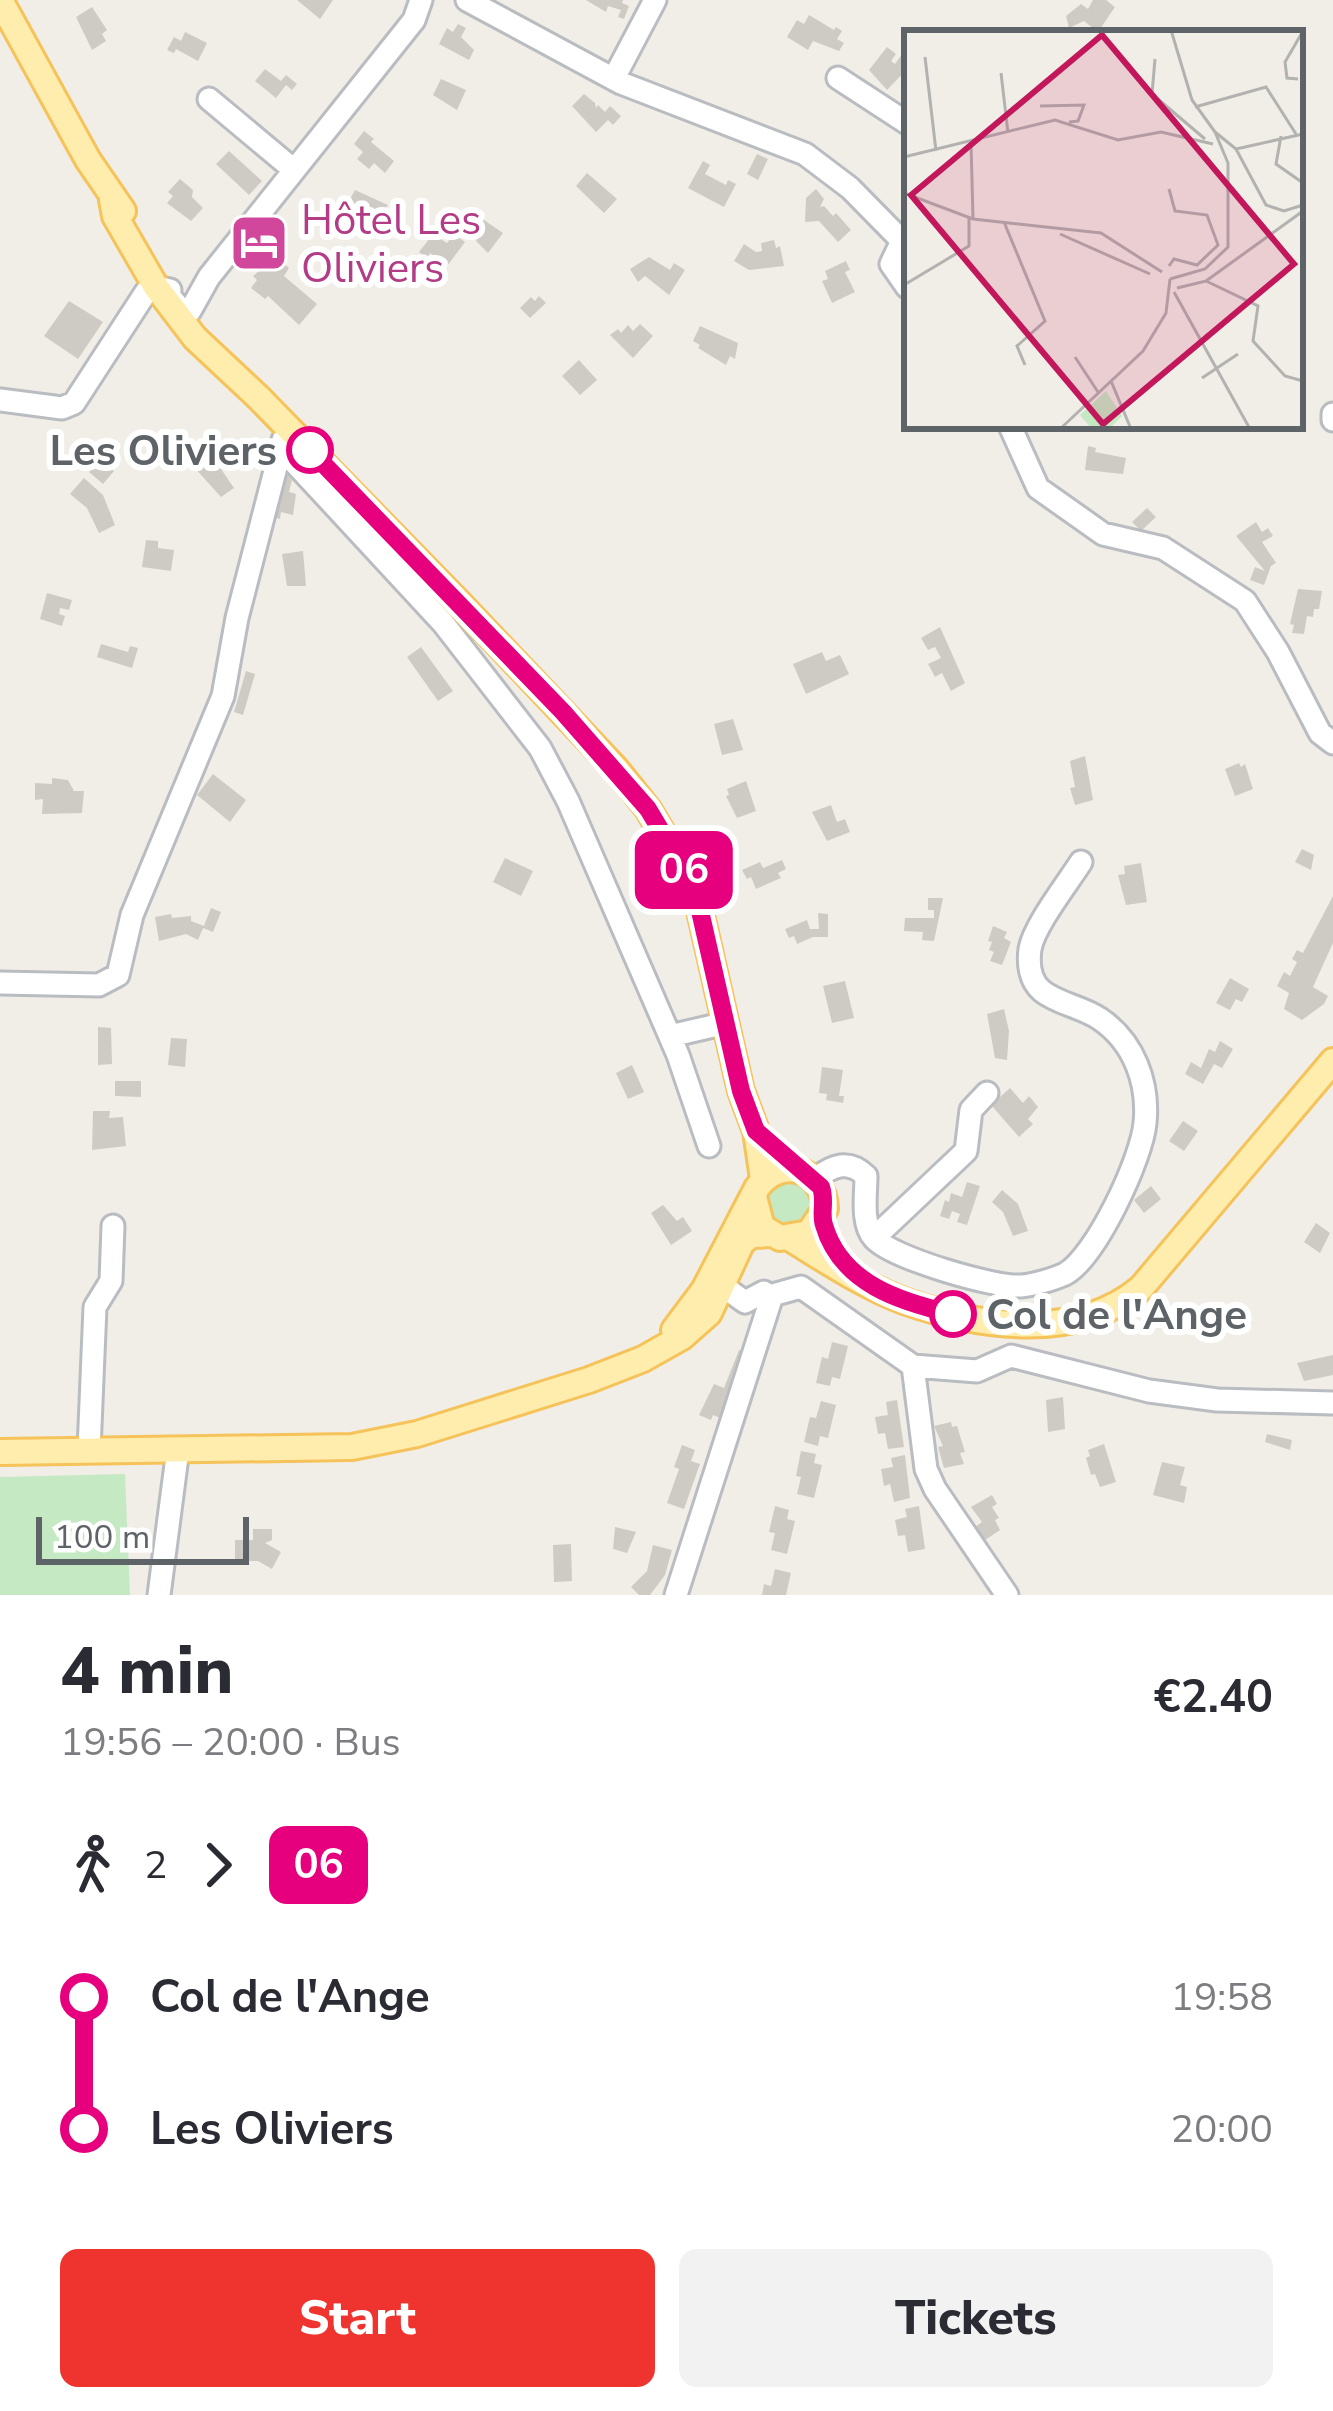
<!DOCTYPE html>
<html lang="en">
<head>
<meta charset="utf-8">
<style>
  body { margin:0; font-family:"Nunito Sans",sans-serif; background:#f2f2f3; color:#2b2b33; height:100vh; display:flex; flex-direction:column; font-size:45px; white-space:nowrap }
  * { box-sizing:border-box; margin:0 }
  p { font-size:39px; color:#7c7c81 }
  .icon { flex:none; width:66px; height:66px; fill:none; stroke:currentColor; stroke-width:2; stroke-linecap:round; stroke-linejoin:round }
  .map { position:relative; height:1595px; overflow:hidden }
  .drawer { display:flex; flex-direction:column; background:#fff; flex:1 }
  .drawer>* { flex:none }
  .badge { padding:0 24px; border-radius:18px; font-size:42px; line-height:78px }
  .scale { position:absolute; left:36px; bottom:30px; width:213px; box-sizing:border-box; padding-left:12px; border:6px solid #5e6367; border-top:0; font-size:33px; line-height:42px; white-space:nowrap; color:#5e6367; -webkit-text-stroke:9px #fff; paint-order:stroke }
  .map>.badge { position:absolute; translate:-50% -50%; box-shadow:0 0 0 6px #fff }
  .legs { display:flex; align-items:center; gap:18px; height:132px; padding:0 60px; font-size:39px }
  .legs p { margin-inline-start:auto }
  .overview { display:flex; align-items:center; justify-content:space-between; height:204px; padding:0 60px }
  h1 { font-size:66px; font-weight:800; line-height:90px }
  .primary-button { display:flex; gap:24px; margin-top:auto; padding:24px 60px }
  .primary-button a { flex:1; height:138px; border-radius:18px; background:#ef332e; color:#fff; font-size:48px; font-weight:800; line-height:138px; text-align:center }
  .primary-button a+a { background:#f2f2f3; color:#2b2b33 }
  ul { padding:0 60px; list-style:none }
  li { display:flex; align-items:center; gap:42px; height:132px; font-size:45px }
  li i { display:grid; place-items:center; width:18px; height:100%; margin:0 15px; background:currentColor }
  li i::after { content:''; width:30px; height:30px; margin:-15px; border:9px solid; border-radius:50%; background:#fff }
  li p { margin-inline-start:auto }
  li:first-child i { background:linear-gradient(#0000 50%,currentColor 0) }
  li:last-child i { background:linear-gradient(currentColor 50%,#0000 0) }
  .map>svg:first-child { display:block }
  .green { fill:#c5e9c3 }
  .building { fill:#cecbc5 }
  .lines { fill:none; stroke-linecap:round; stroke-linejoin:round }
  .minor-casing { stroke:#b9bcc0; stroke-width:27 }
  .major-casing { stroke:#f6c25a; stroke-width:30 }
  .minor { stroke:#fff; stroke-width:21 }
  .major { stroke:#ffedad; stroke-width:24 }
  .line-1-casing { stroke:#fff; stroke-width:27 }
  .line-1 { stroke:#e6007e; stroke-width:18 }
  .stop-1-dot { fill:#fff; stroke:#e6007e; stroke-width:6 }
  .labels { text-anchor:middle; stroke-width:12; stroke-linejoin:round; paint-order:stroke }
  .hotel-label { font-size:42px; fill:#b23c85; stroke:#fff; text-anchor:start }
  .stop-label { font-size:42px; font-weight:bold; fill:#5e6367; stroke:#fff; text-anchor:end }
  .inset-road { fill:none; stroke:#b2b2b0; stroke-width:3 }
  .view { fill:#c2185b; fill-opacity:0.15; stroke:#c2185b; stroke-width:6 }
  .inset-edge { fill:none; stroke:#5e6367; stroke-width:6 }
</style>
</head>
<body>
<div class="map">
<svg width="1333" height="1595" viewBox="0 0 1333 1595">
  <rect width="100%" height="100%" fill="#f1eee7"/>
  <path class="green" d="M 795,1177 L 815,1195 L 810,1220 L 785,1229 L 770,1220 L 765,1194 L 770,1186 Z
    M 125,1474 L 130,1595 L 0,1595 L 0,1477 Z"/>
  <path class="building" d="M 297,0 L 333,0 L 320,19 Z
    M 586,0 L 623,0 L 622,3 L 629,6 L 624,19 L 618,17 L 621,10 L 608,6 L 606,12 Z
    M 1093,0 L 1106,0 L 1115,7 L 1098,32 L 1084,21 L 1069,28 L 1066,16 L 1081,4 L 1088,9 Z
    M 92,7 L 107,30 L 102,34 L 106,41 L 92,50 L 76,17 Z
    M 809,15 L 834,30 L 836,27 L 842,31 L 837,39 L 844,43 L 839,51 L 813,41 L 808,50 L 787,37 L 797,20 L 804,24 Z
    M 458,24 L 466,28 L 461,37 L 474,50 L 469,60 L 439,44 L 447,28 L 453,32 Z
    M 185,32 L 207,43 L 198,61 L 176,49 L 174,53 L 167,50 L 174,37 L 181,41 Z
    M 887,47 L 896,54 L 891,61 L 895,64 L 907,47 L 907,69 L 887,90 L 869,70 Z
    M 265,69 L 281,81 L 286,75 L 297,84 L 292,90 L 286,85 L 276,98 L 255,81 Z
    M 441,79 L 466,90 L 457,110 L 433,95 Z
    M 584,94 L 595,103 L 596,108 L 598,105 L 605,112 L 610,106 L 621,116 L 613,125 L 608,120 L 596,132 L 572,106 Z
    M 364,131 L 374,139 L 371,142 L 394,161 L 385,173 L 374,163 L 369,169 L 357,159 L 363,152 L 354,144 Z
    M 229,151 L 262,181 L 249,195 L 216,164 Z
    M 757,154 L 768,159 L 758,180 L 747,174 Z
    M 703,161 L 710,165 L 705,174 L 726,185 L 728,180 L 736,184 L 724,207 L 688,188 Z
    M 587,173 L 617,199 L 604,213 L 576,186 Z
    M 180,179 L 193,190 L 192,197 L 203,208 L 191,221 L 167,203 L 173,196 L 168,192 Z
    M 816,189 L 824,199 L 820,207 L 824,206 L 833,216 L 836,213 L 851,230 L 838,242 L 819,221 L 805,222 L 806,198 Z
    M 355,190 L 388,205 L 373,229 L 344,210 Z
    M 478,216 L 503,233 L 488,253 L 476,241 L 478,238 L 467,230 Z
    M 433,234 L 447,243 L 454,234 L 465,242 L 447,266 L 430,253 L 427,258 L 419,252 Z
    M 774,240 L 776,248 L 780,246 L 784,266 L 749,270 L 734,261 L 744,244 L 756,252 L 762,251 L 761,243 Z
    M 276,257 L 289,268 L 284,276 L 317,304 L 299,325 L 268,296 L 265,299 L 251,288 L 257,280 L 253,276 Z
    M 649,257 L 670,270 L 674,263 L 685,270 L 669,295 L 645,276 L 638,282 L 630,269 Z
    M 846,261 L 850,270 L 845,272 L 855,292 L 832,303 L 822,281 L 828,279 L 825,271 Z
    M 539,296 L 546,303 L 530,318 L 520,308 L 531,297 L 535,301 Z
    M 69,301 L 103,322 L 78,359 L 44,336 Z
    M 640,324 L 653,336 L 633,358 L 610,335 L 618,329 L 621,333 L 628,325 L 633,331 Z
    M 700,326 L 738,343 L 735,359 L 730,356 L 726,365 L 698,348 L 700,345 L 693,341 Z
    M 579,360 L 597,380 L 580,395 L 562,376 Z
    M 189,439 L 208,450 L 234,488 L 221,497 L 193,466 L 178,458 Z
    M 1088,446 L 1096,448 L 1095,452 L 1126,458 L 1123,474 L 1085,470 Z
    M 100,459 L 114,471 L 103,484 L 89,472 Z
    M 279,466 L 292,480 L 289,492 L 296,494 L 293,515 L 281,512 L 280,519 L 268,516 Z
    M 84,478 L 103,495 L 115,525 L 99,533 L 87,508 L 70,494 Z
    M 1147,508 L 1156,517 L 1141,531 L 1132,522 Z
    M 1256,522 L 1262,532 L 1268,528 L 1273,536 L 1262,542 L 1276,563 L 1271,566 L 1264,585 L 1250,580 L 1255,567 L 1265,571 L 1236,536 Z
    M 146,540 L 158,541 L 158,548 L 174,550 L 171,571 L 142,567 Z
    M 303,551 L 306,586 L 287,586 L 282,554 Z
    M 1298,589 L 1322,591 L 1319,609 L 1314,609 L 1313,617 L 1307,616 L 1304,634 L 1292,633 L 1294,625 L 1290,624 Z
    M 47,593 L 72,600 L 69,610 L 60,608 L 59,614 L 65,616 L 62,626 L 40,619 Z
    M 940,627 L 965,683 L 951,691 L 942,673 L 935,677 L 928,664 L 941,658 L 935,647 L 928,650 L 921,638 Z
    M 101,644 L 128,652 L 130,646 L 138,648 L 132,668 L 97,657 Z
    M 421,647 L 453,691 L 438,701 L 407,657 Z
    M 822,652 L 826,661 L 840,655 L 849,674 L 806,694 L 793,664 Z
    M 246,671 L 255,674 L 243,715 L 234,712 Z
    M 733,719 L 743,750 L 722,755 L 714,724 Z
    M 1085,756 L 1093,800 L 1075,805 L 1070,788 L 1075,787 L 1070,761 Z
    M 1239,763 L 1241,767 L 1245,764 L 1253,789 L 1235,796 L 1225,769 Z
    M 213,774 L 246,800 L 230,822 L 197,795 Z
    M 52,778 L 68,780 L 74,791 L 84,791 L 82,813 L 42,814 L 43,799 L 35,800 L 35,783 L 52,784 Z
    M 746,781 L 756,811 L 737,818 L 726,796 L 729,795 L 727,789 Z
    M 831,805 L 837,822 L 845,819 L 850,832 L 827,841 L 812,812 Z
    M 1302,849 L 1314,855 L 1311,870 L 1295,862 Z
    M 505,858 L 533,871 L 521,896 L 493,882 Z
    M 782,860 L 786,869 L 778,873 L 781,878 L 756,889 L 751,877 L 747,879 L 742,870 L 760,862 L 763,868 Z
    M 1141,863 L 1147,902 L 1126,905 L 1118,875 L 1125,874 L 1124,866 Z
    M 1333,896 L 1333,943 L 1313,987 L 1328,996 L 1324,1004 L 1302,1020 L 1284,1009 L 1289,993 L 1277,986 L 1284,972 L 1290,976 L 1297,962 L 1292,959 L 1297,950 L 1303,953 Z
    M 928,898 L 943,898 L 934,941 L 922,940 L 923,932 L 904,931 L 905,918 L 934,918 L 934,910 L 928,910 Z
    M 211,908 L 221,912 L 213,932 L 203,928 Z
    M 818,913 L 828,914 L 828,937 L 813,937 L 797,944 L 794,936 L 789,938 L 785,929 L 807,920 L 810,929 L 819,929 Z
    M 171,914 L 172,918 L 191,916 L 191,921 L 204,926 L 198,940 L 186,934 L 159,941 L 155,917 Z
    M 993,926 L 1007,932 L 1004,938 L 1011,942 L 1002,965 L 990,961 L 994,952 L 989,950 L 992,942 L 988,941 Z
    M 1230,978 L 1249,989 L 1242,1002 L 1236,999 L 1230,1010 L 1216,1003 Z
    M 845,981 L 854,1018 L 832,1023 L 823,986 Z
    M 1004,1009 L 1009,1031 L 1007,1060 L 995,1058 L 987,1014 Z
    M 98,1027 L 111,1028 L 112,1064 L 98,1065 Z
    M 171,1038 L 187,1039 L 185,1067 L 168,1065 Z
    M 1220,1041 L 1233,1049 L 1222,1068 L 1214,1064 L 1203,1084 L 1185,1074 L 1191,1062 L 1201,1068 L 1209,1049 L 1215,1052 Z
    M 632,1065 L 644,1092 L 628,1099 L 616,1073 Z
    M 822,1067 L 843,1070 L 839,1096 L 844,1096 L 843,1103 L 826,1100 L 827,1094 L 819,1093 Z
    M 115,1081 L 141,1081 L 141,1097 L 115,1096 Z
    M 1010,1088 L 1023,1103 L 1029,1096 L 1038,1107 L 1028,1119 L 1033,1124 L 1019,1137 L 991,1105 Z
    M 93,1111 L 110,1111 L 109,1118 L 123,1117 L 126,1146 L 92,1150 Z
    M 1183,1121 L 1198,1131 L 1184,1151 L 1169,1141 Z
    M 967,1182 L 980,1186 L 967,1225 L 957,1222 L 960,1214 L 952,1211 L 949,1219 L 940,1216 L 945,1200 L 949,1202 L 951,1193 L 962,1197 Z
    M 1151,1186 L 1161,1199 L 1144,1213 L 1134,1200 Z
    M 1002,1190 L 1018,1204 L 1028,1231 L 1013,1236 L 1003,1212 L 992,1202 Z
    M 663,1205 L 677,1221 L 683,1217 L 692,1231 L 671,1245 L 651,1213 Z
    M 1316,1223 L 1330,1233 L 1320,1253 L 1304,1242 Z
    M 832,1342 L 848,1346 L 840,1379 L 832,1377 L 830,1386 L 816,1383 L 822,1357 L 828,1359 Z
    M 739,1350 L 748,1353 L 720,1418 L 713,1415 L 711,1420 L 699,1415 L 714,1384 L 724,1388 Z
    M 1333,1355 L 1333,1375 L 1304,1381 L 1297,1363 Z
    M 1063,1397 L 1065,1429 L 1048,1432 L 1046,1400 Z
    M 897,1400 L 904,1447 L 888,1449 L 885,1433 L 878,1434 L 875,1417 L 888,1415 L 886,1402 Z
    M 821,1401 L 836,1405 L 828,1438 L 820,1436 L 818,1446 L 804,1442 L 810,1417 L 816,1418 Z
    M 951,1422 L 952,1427 L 957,1426 L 965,1452 L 960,1453 L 964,1464 L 944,1468 L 938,1447 L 943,1446 L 934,1426 Z
    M 1267,1434 L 1292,1440 L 1290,1450 L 1265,1442 Z
    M 1104,1444 L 1116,1482 L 1100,1487 L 1095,1474 L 1091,1475 L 1086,1458 L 1090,1456 L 1088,1450 Z
    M 682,1445 L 695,1450 L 691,1461 L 700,1464 L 684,1509 L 667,1503 L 679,1469 L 674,1467 Z
    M 801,1451 L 816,1454 L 814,1463 L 822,1465 L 814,1498 L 797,1494 L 801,1477 L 796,1476 Z
    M 905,1455 L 910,1498 L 894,1502 L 890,1484 L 884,1486 L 881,1469 L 893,1467 L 891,1458 Z
    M 1162,1462 L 1185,1467 L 1180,1485 L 1187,1487 L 1184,1503 L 1153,1495 Z
    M 992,1495 L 997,1504 L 992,1507 L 999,1518 L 995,1520 L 1000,1530 L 985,1540 L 975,1527 L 982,1522 L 971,1507 Z
    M 775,1506 L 789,1510 L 787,1519 L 795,1521 L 787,1554 L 771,1550 L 775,1533 L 769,1532 Z
    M 919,1506 L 925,1549 L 908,1552 L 905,1535 L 898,1536 L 895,1520 L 907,1517 L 905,1509 Z
    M 615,1527 L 636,1532 L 627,1553 L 613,1549 Z
    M 253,1529 L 272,1529 L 272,1540 L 265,1543 L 281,1552 L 272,1569 L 258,1561 L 235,1561 L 235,1540 L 253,1540 Z
    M 571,1544 L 572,1581 L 554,1582 L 553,1545 Z
    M 653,1545 L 672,1550 L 665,1575 L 650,1595 L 639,1595 L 631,1587 L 647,1571 Z
    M 775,1569 L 791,1573 L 786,1595 L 762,1595 L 764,1584 L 771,1586 Z"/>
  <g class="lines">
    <defs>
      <path id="minor" d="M 467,0 L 621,83 L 805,154 L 850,188 L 907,246
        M 614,78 L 655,0
        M 838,78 L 907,123
        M 209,99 L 294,170
        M 902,241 L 891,264 L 907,287
        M 172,299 L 181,310 L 190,311 L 209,277 L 414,20 L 421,0
        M 0,400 L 62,408 L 74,403 L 146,292 L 156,287 L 170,290
        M 1333,414 L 1333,420
        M 1010,426 L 1038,488 L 1103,534 L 1163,548 L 1245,601 L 1278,652 L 1320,733 L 1333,743
        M 280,447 L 443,623 L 540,748 L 568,801 L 678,1055 L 709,1146
        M 0,983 L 99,985 L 118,975 L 132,915 L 223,696 L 237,618 L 283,440
        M 670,1036 L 726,1023
        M 815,1179 C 833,1165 849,1159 866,1176 C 866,1194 861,1224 874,1238 C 892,1258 995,1288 1021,1286 C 1034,1285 1054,1279 1065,1274 C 1096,1257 1142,1158 1145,1123 C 1149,1083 1134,1042 1100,1019 C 1083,1007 1058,1004 1042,991 C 1030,981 1028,964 1030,949 C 1034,926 1067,884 1081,862
        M 874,1238 L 966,1151 L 971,1110 L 987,1093
        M 769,1296 L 801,1287 L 913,1366 L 926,1469 L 935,1489 L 1007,1595
        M 913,1366 L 977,1371 L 1011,1356 L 1149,1391 L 1217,1400 L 1333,1403
        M 89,1450 L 95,1307 L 111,1281 L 113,1226
        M 159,1595 L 178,1449
        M 676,1595 L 770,1302 L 764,1292 L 745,1302 L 717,1282 L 719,1276"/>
      <path id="major" d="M 0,0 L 88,160 L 123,211
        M 112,200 L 115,216 L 156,287 L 195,338 L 258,397 L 462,606 L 616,769 L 648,809 L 688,876 L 700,911 L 741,1091 L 756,1131 L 763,1179
        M 791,1239 C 827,1261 864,1286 904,1301 C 978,1327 1077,1342 1141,1288 L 1333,1061
        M 674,1330 L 704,1290 L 757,1188 C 780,1155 824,1168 825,1209 L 809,1233 L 780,1238 L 762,1227 L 754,1197
        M 0,1452 L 352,1447 L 417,1434 L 589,1380 L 643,1359 L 682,1337 L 709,1313 L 742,1242 L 752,1235 L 771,1234"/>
    </defs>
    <use href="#minor" class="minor-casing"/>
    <use href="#major" class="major-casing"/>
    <use href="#minor" class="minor"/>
    <use href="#major" class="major"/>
  </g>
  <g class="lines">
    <defs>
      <path id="line-1" d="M 310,450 L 563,712 L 648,809 L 688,876 L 700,911 L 741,1091 L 756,1131 L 821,1187 C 826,1201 820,1213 824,1225 C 841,1284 901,1302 953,1314"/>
    </defs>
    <use href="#line-1" class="line-1-casing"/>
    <use href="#line-1" class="line-1"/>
  </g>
  <defs>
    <symbol id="hotel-square" viewBox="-11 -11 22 22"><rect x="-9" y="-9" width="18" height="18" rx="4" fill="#d1479c" stroke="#fff"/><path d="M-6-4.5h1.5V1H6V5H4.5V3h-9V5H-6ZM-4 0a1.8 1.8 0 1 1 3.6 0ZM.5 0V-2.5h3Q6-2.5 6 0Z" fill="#fff"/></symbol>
  </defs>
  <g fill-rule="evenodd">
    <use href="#hotel-square" x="226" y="210" width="66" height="66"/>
  </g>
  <g class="stop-1-dot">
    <circle cx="310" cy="450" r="21"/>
    <circle cx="953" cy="1314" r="21"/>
  </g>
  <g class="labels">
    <g class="hotel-label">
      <text x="301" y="234">Hôtel Les<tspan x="301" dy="48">Oliviers</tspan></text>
    </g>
    <g class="stop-label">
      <text x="277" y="465">Les Oliviers</text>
      <text x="986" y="1329" text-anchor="start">Col de l'Ange</text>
    </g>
  </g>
  <g transform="translate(904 30)">
    <rect width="399" height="399" fill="#f1eee7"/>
    <path d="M 202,361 L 218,386 L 205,399 L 188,399 L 176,385 Z" fill="#c5e9c3"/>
    <path class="inset-road" d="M 267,0 L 288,70 L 311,102M 21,27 L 32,121M 251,29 L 248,64 L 301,109M 97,43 L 104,103M 394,49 L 383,48 L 381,32 L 399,1M 136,76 L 180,75 L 174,91 L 165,92M 291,77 L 362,57 L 392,104M 311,102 L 332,119 L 362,175 L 380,181 L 399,175M 377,106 L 372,134 L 399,153M 67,114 L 69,188M 332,119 L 399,104M 0,127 L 151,90 L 214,110 L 257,102 L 309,114M 0,163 L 69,189 L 197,203 L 258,242M 100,192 L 141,291 L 113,316 L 121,335M 156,204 L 246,244M 265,236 L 270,229 L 293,235 L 314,215 L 303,185 L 271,181 L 265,159M 266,249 L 301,239 L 324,217 L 324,133 L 311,102M 302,251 L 399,181M 0,255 L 65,216 L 65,187M 273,258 L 302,251 L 354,276 L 349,311 L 381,346 L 399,351M 270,262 L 346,399M 171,327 L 194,362M 298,348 L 334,324M 207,351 L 227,399M 156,399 L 239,321 L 262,283 L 266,249"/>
    <path class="view" d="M 198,5 L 390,234 L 199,394 L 7,165 Z"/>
    <rect width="399" height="399" class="inset-edge"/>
  </g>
</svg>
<div class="scale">100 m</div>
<b class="badge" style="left:684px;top:870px;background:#e6007e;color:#fff">06</b>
</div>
<section class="drawer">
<div class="overview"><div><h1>4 min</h1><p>19:56 – 20:00 · Bus</p></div><b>€2.40</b></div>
<div class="legs"><svg class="icon" aria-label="walk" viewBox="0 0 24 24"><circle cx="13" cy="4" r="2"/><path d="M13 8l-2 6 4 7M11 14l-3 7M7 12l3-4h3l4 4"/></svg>2<svg class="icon" aria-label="forward" viewBox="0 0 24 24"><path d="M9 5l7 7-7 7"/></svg><b class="badge" style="background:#e6007e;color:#fff">06</b></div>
<ul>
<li><i style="color:#e6007e"></i><b>Col de l'Ange</b><p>19:58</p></li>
<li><i style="color:#e6007e"></i><b>Les Oliviers</b><p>20:00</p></li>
</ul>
<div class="primary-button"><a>Start</a><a>Tickets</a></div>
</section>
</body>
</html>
